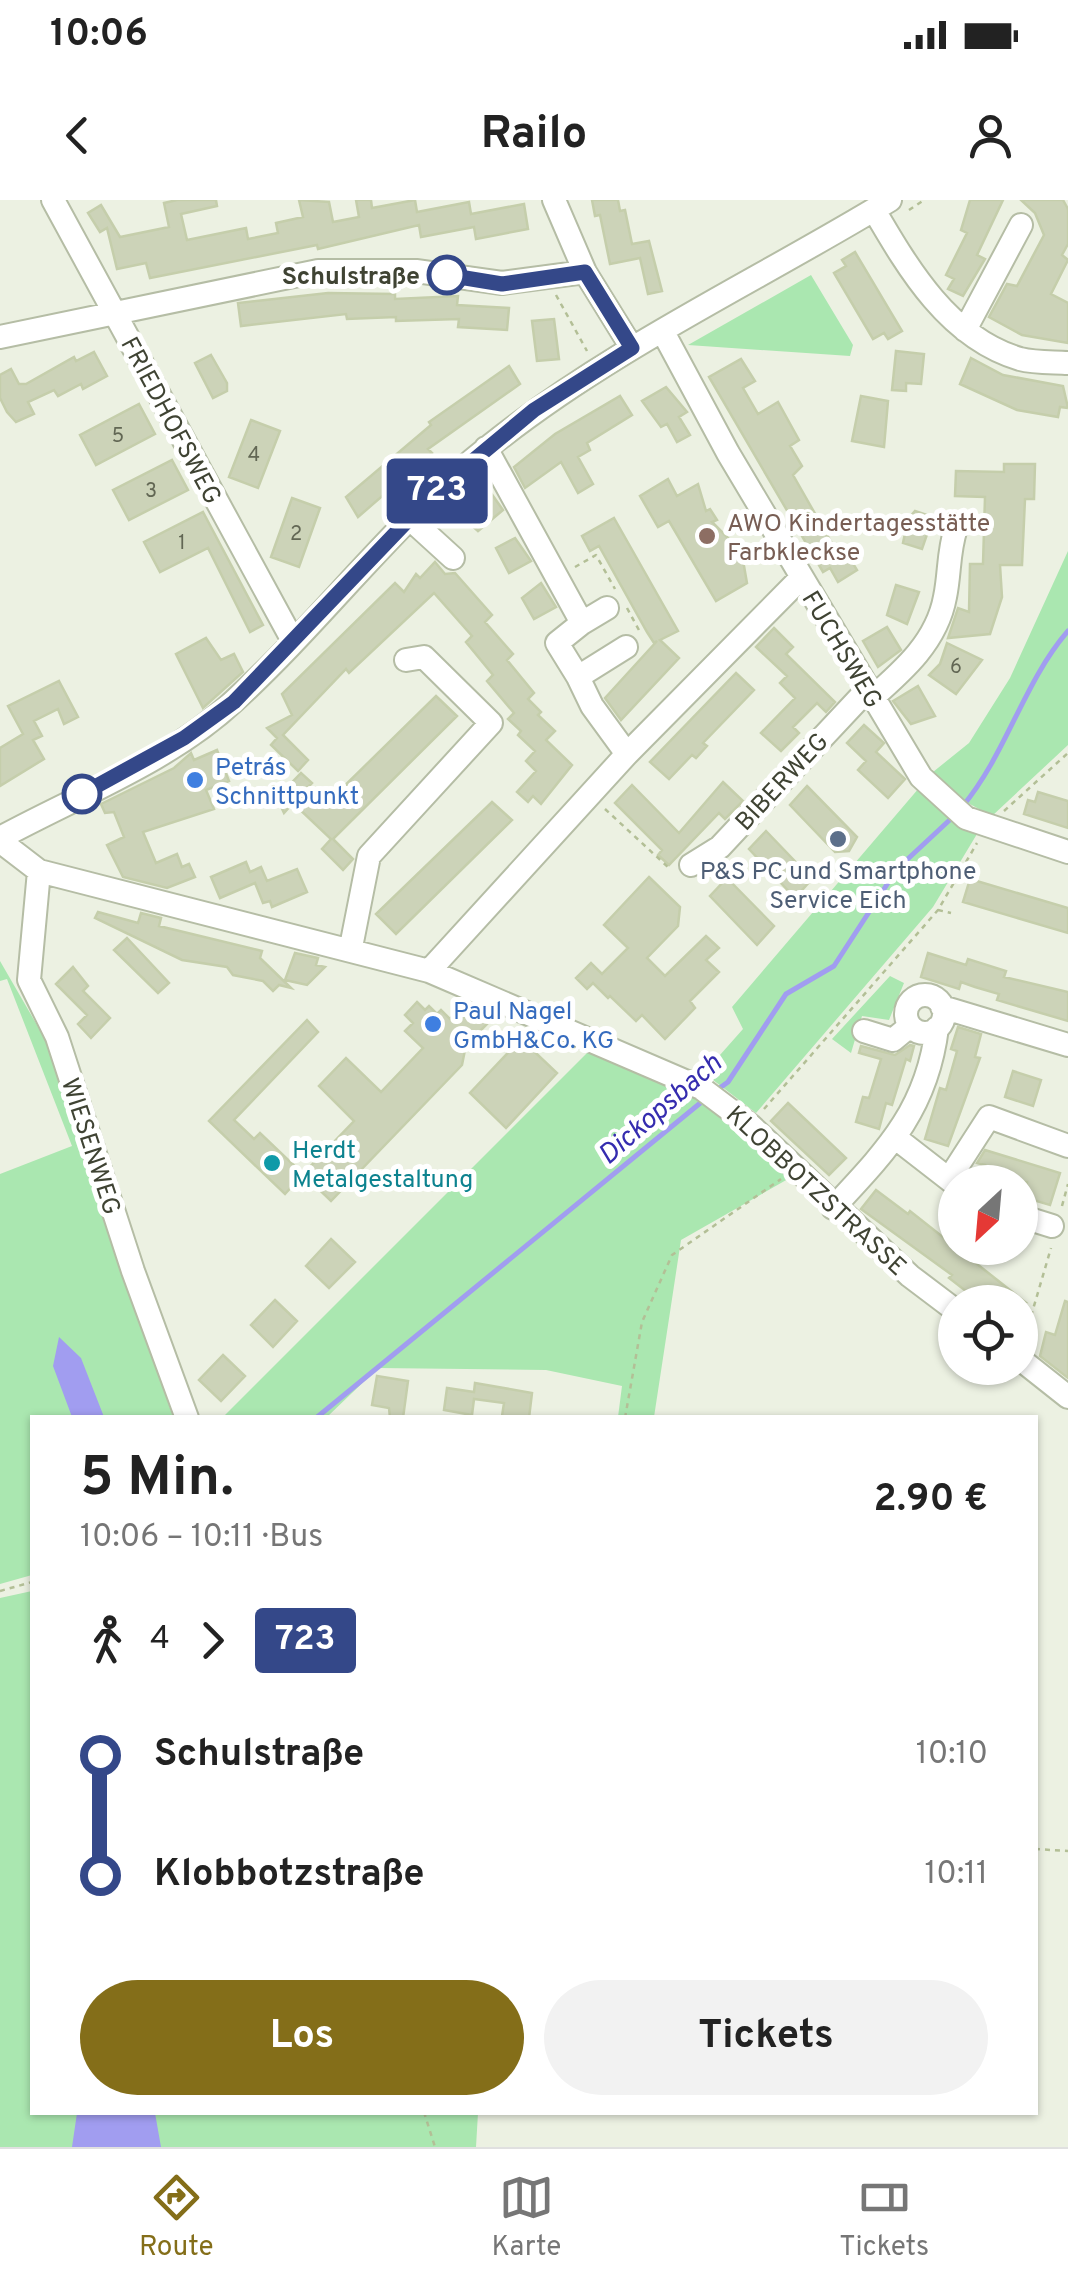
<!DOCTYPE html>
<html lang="de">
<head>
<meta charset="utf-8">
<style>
  body { margin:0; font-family:Overpass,sans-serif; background:#f2f2f2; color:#222; height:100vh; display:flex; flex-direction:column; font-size:38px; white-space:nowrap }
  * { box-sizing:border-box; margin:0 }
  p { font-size:32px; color:#767676 }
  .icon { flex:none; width:55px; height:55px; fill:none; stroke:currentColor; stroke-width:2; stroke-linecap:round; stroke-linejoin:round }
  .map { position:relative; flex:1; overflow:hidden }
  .drawer { position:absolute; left:30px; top:1215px; width:1008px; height:700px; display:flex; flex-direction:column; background:#fff; border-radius:0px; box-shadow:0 2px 8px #0004 }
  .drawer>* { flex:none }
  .badge { padding:0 20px; border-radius:8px; font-size:35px; line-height:65px }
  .needle { width:65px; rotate:206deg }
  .controls { position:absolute; left:938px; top:965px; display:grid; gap:20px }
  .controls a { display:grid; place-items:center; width:100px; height:100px; border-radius:50%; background:#fff; box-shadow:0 2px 8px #0004; font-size:50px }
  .map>.badge { position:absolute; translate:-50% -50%; box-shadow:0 0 0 5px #fff }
  .legs { display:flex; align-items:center; gap:15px; height:110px; padding:0 50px; font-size:32px }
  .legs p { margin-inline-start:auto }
  .headline { display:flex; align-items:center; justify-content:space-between; height:170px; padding:0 50px }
  h1 { font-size:55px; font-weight:700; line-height:75px }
  .primary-button { display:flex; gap:20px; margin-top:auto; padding:20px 50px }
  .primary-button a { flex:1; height:115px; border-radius:60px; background:#846e19; color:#fff; font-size:40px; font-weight:700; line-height:115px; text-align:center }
  .primary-button a+a { background:#f2f2f2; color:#222 }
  ul { padding:0 50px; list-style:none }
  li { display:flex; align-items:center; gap:35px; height:120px; font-size:38px }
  li i { display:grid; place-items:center; width:15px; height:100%; margin:0 12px; background:currentColor }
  li i::after { content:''; width:25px; height:25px; margin:-12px; border:8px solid; border-radius:50%; background:#fff }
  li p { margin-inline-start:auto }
  li:first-child i { background:linear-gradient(#0000 50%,currentColor 0) }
  li:last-child i { background:linear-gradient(currentColor 50%,#0000 0) }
  .status { display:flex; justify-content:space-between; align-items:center; height:70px; padding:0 50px; background:#fff; direction:ltr }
  .status svg { height:28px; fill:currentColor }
  header { display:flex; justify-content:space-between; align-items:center; height:130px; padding:0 50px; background:#fff; font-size:45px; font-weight:700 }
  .tab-bar { display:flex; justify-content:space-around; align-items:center; height:140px; border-top:2px solid #e0e0e0; background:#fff; font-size:28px; color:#767676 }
  .tab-bar a { display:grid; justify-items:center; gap:5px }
  .tab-bar .current { color:#846e19 }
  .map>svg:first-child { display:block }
  .green { fill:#aae7b0 }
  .water { fill:#a19df0 }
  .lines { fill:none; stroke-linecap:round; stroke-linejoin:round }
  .stream { stroke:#a19df0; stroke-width:5 }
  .building { fill:#ccd3b8; stroke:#c5ceab; stroke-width:2.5 }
  .minor-casing { stroke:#b5bda5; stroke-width:26 }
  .path { stroke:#b3bf96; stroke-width:2.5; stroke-dasharray:5 5; stroke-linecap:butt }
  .minor { stroke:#fff; stroke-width:22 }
  .line-1-casing { stroke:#fff; stroke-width:22 }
  .line-1 { stroke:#344889; stroke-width:15 }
  .stop-1-dot { fill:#fff; stroke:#344889; stroke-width:5 }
  .education-dot { fill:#8d6e63; stroke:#fff; stroke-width:4 }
  .shop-dot { fill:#3f7fe0; stroke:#fff; stroke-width:4 }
  .service-dot { fill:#5c6f8a; stroke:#fff; stroke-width:4 }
  .culture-dot { fill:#0f9aa8; stroke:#fff; stroke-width:4 }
  .labels { text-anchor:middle; stroke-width:10; stroke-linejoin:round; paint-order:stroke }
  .number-label { font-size:20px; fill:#626754 }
  .stop-label { font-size:25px; font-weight:bold; fill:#3f4333; stroke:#fff; text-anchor:end }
  .street-label { font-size:25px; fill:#3f4333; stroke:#fff }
  .education-label { font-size:25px; fill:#785e54; stroke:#fff; text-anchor:start }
  .shop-label { font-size:25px; fill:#366cbe; stroke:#fff; text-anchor:start }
  .service-label { font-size:25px; fill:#4e5e75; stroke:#fff }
  .culture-label { font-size:25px; fill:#0d838f; stroke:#fff; text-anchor:start }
  .water-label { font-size:28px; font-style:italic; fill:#352caf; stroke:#fff }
</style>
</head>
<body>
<div class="status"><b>10:06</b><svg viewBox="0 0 49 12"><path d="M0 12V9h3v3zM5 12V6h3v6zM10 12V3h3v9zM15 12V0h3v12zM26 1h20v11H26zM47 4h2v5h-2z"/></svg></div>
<header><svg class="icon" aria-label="back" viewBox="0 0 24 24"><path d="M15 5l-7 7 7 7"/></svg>Railo<svg class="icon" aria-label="person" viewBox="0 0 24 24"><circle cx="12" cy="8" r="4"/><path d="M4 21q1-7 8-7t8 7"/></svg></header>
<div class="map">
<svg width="1068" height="1947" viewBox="0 0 1068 1947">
  <rect width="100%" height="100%" fill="#ecf1e2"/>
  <path class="green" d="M 811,75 L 853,145 L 850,156 L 688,145 Z
    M 1068,351 L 1068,545 L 992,616 L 966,602 L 933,572 L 969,543 L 1010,478 Z
    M 919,588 L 952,619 L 977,634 L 933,707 L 756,913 L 704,873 L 743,829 L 732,807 Z
    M 0,761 L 48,844 L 173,1217 L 32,1218 L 32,1375 L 0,1384 L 0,974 L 72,946 L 7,779 L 0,781 Z
    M 890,776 L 904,783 L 889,820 L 862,816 L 851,853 L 832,839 Z
    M 594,846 L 691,891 L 748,936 L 788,979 L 681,1040 L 654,1217 L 618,1217 L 622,1186 L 546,1170 L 378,1168 L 327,1217 L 222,1218 Z
    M 32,1391 L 32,1912 L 478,1913 L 476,1947 L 0,1947 L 0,1398 Z"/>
  <path class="water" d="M 59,1137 L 81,1158 L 104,1217 L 72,1217 L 53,1166 Z
    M 77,1913 L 155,1913 L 161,1947 L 72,1947 Z"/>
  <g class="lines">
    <path class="stream" d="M 962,607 C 1007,553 1023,483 1068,431
      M 717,890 L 728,882 L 786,794 L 834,766 L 897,669 L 955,615
      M 316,1218 L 704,900"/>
  </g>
  <path class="building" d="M 177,0 L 216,0 L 217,6 L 181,14 L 187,40 L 246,28 L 248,39 L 278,33 L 276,23 L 303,17 L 299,0 L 329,2 L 333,22 L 359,17 L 356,0 L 371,0 L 372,8 L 415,0 L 417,12 L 469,2 L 471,14 L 524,4 L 528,29 L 476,39 L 474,27 L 421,37 L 419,25 L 318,49 L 317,45 L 150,78 L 146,63 L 117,69 L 107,28 L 100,32 L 88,13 L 101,5 L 120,37 L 169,27 L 164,3 Z
    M 592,0 L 618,0 L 620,11 L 625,10 L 632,44 L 649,41 L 662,91 L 648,94 L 640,58 L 610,64 L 600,15 L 595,16 Z
    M 970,0 L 1003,0 L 977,55 L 985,59 L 963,96 L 948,89 L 954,79 L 946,75 L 967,33 L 961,30 Z
    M 1021,0 L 1063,0 L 1068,9 L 1068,44 L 1062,55 L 1068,60 L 1051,94 L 1068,103 L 1068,143 L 1022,135 L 989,117 L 1007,84 L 1017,86 L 1044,35 L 1035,13 Z
    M 855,52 L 902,131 L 888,139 L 884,133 L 873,139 L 834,73 L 846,66 L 842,60 Z
    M 328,93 L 395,94 L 395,99 L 458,96 L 457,105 L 509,108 L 507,130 L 458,127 L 459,119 L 396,121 L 396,117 L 347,119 L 346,114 L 241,126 L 238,103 Z
    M 554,119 L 559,159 L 537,161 L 532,121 Z
    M 896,151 L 924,154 L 921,184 L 906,183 L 906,191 L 892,190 Z
    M 94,152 L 107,176 L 83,189 L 81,184 L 58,196 L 54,190 L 28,202 L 34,214 L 16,222 L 7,212 L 0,198 L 0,175 L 11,169 L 19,184 L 26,184 L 74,157 L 76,161 Z
    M 211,155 L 227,183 L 227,191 L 213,198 L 195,163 Z
    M 971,158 L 1003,175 L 1063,186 L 1068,208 L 1060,207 L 1058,217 L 1017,210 L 960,184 Z
    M 741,159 L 755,181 L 743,188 L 758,214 L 778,202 L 799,240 L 790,246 L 802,266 L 793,275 L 842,361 L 849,357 L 857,370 L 838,382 L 830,368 L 823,372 L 709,177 Z
    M 509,166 L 520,184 L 428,249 L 432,253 L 358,317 L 346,297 L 431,225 L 429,222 Z
    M 666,187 L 687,212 L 679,217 L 690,235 L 677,242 L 667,224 L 661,227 L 642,201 Z
    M 620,196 L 632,215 L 587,243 L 590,250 L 578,257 L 593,284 L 578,293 L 561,262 L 525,288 L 514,267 L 555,234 Z
    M 861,196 L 888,201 L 884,247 L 852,241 Z
    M 139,204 L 155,234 L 96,265 L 80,235 Z
    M 251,220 L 280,231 L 258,288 L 229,277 Z
    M 172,260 L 188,290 L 129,320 L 113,290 Z
    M 1004,264 L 1035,264 L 1034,299 L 1025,299 L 1022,365 L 1000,365 L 1002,397 L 990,434 L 948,438 L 958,408 L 969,412 L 970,364 L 983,364 L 985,297 L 955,296 L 956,271 L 1004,272 Z
    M 668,279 L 677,296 L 698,284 L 706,311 L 710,309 L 717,320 L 712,322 L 729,339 L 744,366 L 747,383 L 716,401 L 669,321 L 658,327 L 640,296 Z
    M 486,286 L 503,310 L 478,331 L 460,315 Z
    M 292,298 L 320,308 L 299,367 L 271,357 Z
    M 915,311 L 933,317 L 922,349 L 903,343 L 908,319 Z
    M 203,312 L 263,425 L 250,432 L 208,348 L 160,372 L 144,342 Z
    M 614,318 L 678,431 L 660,440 L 679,458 L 621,520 L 605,498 L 657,441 L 654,443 L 647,432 L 599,346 L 590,351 L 582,336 Z
    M 515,338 L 531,361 L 509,373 L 496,348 Z
    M 435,362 L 445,374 L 455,373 L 492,415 L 485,422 L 513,454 L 507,460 L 534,493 L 528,499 L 541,512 L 538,515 L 555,531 L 546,540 L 572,565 L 541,604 L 533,596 L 528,602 L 517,592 L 536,571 L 526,561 L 535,551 L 518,535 L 521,531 L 508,519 L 514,513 L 487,481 L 493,475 L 466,442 L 472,436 L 434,393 L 349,473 L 346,469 L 283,535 L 308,560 L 298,571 L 271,545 L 277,538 L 267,528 L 292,515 L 282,494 L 395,383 L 404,392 L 416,374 L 420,378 Z
    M 541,383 L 556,407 L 534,419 L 522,398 Z
    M 896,385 L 919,392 L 907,424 L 887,415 Z
    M 887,427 L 901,450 L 878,467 L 863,441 Z
    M 774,428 L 793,447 L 786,454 L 835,502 L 826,512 L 817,503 L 793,527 L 799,533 L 781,551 L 761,533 L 795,498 L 780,483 L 787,476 L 756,447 Z
    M 206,438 L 221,460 L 234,454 L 243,472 L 203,508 L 176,454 Z
    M 947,443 L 982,460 L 956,494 L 929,475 L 940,464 Z
    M 736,473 L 754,490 L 703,543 L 707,546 L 696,558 L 692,555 L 669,579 L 650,562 Z
    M 59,481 L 78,517 L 64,524 L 58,509 L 34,521 L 42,536 L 33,540 L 44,559 L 0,586 L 0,548 L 23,534 L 8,506 Z
    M 918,486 L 935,516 L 911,524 L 893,501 Z
    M 436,496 L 457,516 L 333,639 L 353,659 L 343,670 L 322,649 L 331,639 L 293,603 L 284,613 L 277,598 L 301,573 L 312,583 L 306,589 L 324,606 Z
    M 864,525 L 884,543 L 876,552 L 905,579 L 888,598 L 858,570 L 866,561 L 847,543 Z
    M 217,550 L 229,581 L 206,590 L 214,609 L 143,632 L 156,663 L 177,654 L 182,667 L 189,664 L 195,677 L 167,688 L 123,677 L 107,645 L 124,637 L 114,612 L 105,613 L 101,604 L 174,568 L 191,553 L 194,560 Z
    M 723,582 L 743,601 L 725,619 L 719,613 L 669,665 L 658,655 L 662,650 L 615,603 L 632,585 L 679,633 Z
    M 807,586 L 857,637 L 849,651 L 835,652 L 790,605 Z
    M 1038,592 L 1068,601 L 1068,628 L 1024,614 L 1028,600 L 1035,602 Z
    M 492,602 L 512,620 L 396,734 L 376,714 Z
    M 766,631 L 812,679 L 795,698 L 749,649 Z
    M 246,662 L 250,672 L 261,667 L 267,681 L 297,669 L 307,692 L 272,707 L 270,701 L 263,703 L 255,683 L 220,698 L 211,677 Z
    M 649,677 L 680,707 L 678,726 L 647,758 L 665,776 L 706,736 L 719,748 L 706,760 L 719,772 L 690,801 L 695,808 L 665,839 L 642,815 L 636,821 L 610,796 L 608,798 L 593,783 L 587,789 L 576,778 L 591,763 L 602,774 L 628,748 L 604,725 Z
    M 727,678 L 774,726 L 757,745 L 710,696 Z
    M 970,679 L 1068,708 L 1068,733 L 963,702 Z
    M 98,712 L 138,723 L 141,713 L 161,718 L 159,726 L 262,751 L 260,758 L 291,788 L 279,785 L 273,791 L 263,781 L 233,775 L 227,767 L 182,760 L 95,718 Z
    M 127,738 L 169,783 L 158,793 L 114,750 Z
    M 295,753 L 318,758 L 316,765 L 325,767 L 307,785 L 285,780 Z
    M 928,753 L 966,765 L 968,759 L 1006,771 L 1004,777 L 1068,792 L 1068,821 L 997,800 L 999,794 L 975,787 L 961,782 L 959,789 L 921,777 Z
    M 73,767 L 88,786 L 83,791 L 110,818 L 91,838 L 78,824 L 87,815 L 56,784 Z
    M 417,802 L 425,810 L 429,806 L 437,814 L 441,810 L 450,819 L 465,803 L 495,816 L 466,845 L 462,865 L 331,1001 L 303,974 L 354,921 L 319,886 L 346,858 L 381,892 L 423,848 L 405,831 L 413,823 L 405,815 Z
    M 307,820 L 318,832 L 234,920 L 254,939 L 260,933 L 303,974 L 285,994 L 209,921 Z
    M 958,827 L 981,834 L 975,857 L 980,858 L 948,946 L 925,939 L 940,888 L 946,890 L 957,851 L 951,849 Z
    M 521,839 L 557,873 L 506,928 L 470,893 Z
    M 910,845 L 914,846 L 910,861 L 906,859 L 892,905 L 886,903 L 879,929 L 856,922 L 863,897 L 869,898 L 881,859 L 859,853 L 861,846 L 895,855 Z
    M 1013,871 L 1041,880 L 1033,906 L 1005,897 Z
    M 788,903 L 846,958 L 829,975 L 771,921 Z
    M 985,950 L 1060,973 L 1050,1005 L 1023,997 L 1027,982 L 980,982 L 985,965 L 977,963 Z
    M 876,990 L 908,1014 L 910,1011 L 1025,1102 L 980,1102 L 949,1078 L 952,1075 L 861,1009 Z
    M 331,1039 L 355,1062 L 329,1088 L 306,1066 Z
    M 275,1100 L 297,1121 L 273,1147 L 251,1125 Z
    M 1065,1101 L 1068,1102 L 1068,1178 L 1040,1156 L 1046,1132 L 1055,1135 Z
    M 223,1155 L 245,1176 L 221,1201 L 199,1180 Z
    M 377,1176 L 408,1181 L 403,1218 L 390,1218 L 389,1208 L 372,1205 Z
    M 475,1183 L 532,1193 L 529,1218 L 502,1216 L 504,1203 L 474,1199 L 472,1215 L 444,1210 L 447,1188 L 474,1192 Z"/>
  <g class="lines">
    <defs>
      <path id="minor" d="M 53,0 L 292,439
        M 554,0 L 585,72 L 632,148
        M 874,10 C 909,70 949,138 1020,159 C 1035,163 1053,162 1068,163
        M 965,130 L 1021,25
        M 663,132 L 728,253 L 921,577 L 966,618 L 1068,652
        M 0,137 L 318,71 L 416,71 L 502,83 L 585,72
        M 486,248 L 582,423 L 557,443 L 578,477
        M 408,317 L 453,358
        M 582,423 L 607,408
        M 626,447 L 578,477 L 592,506 L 627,554
        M 872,498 C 904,470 937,441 945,397 C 950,373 948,352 956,328
        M 0,638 C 77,596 170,561 234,501 C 324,419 395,320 491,245 C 614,147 757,81 890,0
        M 0,641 L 39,671 L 429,771 L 701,888 L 750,925 L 910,1076 L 955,1110
        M 691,665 L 720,647 L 867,490
        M 39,671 L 29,780 L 57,837 L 133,1071 L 187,1218
        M 351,747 L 369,656 L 491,523 L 424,457 L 406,460
        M 429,771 L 627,554 L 801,378
        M906 814a19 19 0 1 1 38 0a19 19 0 1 1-38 0Z
        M 942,807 L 1068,845
        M 864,831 L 893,840 L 910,826
        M 897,939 L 955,984
        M 949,979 L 989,917 L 1068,946
        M 833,1008 C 886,951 927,910 937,828
        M 1020,1016 L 1052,1026
        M 1020,1159 L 1068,1197"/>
    </defs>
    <use href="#minor" class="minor-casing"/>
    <path class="path" d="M 909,10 L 924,0
      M 556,95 L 587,151
      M 575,367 L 596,355 L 615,389
      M 627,408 L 640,432
      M 605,609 L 669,668
      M 1004,611 L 1068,553
      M 938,710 L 951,713
      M 764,909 L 938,710 L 977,643
      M 1062,1006 L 1068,984
      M 1020,1132 L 1029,1123 L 1051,1048
      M 625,1218 L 642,1122 L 672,1055 L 781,979
      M 0,1391 L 32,1382
      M 1035,1649 L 1068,1651
      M 424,1912 L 435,1947"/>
    <use href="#minor" class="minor"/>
  </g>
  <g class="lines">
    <defs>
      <path id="line-1" d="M 82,594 L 184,538 L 234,502 L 433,294 L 534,210 L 632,148 L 585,72 L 502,84 L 447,75"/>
    </defs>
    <use href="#line-1" class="line-1-casing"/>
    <use href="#line-1" class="line-1"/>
  </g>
  <g class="stop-1-dot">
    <circle cx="447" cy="75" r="18"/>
    <circle cx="82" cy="594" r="18"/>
  </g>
  <circle class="education-dot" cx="707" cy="336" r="10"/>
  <g class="shop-dot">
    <circle cx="195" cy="580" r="10"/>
    <circle cx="433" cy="824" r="10"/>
  </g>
  <circle class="service-dot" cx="838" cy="639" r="10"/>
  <circle class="culture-dot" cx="272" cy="963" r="10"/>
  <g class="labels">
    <g class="number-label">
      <text x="118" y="242">5</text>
      <text x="254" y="261">4</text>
      <text x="151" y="297">3</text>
      <text x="296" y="340">2</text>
      <text x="182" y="349">1</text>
      <text x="956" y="473">6</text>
    </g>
    <g class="stop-label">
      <text x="420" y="84">Schulstraße</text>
    </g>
    <g class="street-label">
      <text transform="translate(172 220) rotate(62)" y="9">FRIEDHOFSWEG</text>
      <text transform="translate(843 449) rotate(59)" y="9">FUCHSWEG</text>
      <text transform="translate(781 581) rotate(-47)" y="9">BIBERWEG</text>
      <text transform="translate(92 946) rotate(72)" y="9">WIESENWEG</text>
      <text transform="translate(817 990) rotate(43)" y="9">KLOBBOTZSTRASSE</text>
    </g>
    <g class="education-label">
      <text x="727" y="331">AWO Kindertagesstätte<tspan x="727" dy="29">Farbkleckse</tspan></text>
    </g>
    <g class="shop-label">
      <text x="215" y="575">Petra´s<tspan x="215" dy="29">Schnittpunkt</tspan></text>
      <text x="453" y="819">Paul Nagel<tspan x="453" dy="29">GmbH&amp;Co. KG</tspan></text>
    </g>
    <g class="service-label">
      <text x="838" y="679">P&amp;S PC und Smartphone<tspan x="838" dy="29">Service Eich</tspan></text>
    </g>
    <g class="culture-label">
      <text x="292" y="958">Herdt<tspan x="292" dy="29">Metalgestaltung</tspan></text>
    </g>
    <g class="water-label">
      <text transform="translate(659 908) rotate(-41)" y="10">Dickopsbach</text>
    </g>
  </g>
</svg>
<div class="controls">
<a><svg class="needle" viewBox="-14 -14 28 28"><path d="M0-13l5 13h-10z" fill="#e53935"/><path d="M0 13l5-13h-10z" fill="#767676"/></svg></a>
<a><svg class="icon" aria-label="locate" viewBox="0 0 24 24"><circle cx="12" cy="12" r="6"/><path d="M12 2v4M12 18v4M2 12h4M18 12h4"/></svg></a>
</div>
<b class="badge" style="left:437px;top:291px;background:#344889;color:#fff">723</b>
<section class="drawer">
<div class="headline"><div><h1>5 Min.</h1><p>10:06 – 10:11 · Bus</p></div><b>2.90 €</b></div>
<div class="legs"><svg class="icon" aria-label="walk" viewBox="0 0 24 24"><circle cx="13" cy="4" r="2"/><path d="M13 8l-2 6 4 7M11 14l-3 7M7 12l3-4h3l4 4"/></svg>4<svg class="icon" aria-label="forward" viewBox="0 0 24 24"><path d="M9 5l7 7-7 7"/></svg><b class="badge" style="background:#344889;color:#fff">723</b></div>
<ul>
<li><i style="color:#344889"></i><b>Schulstraße</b><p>10:10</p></li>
<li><i style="color:#344889"></i><b>Klobbotzstraße</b><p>10:11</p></li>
</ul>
<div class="primary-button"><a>Los</a><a>Tickets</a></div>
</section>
</div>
<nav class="tab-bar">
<a class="current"><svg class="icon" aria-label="directions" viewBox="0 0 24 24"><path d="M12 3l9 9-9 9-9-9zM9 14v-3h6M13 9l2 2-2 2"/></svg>Route</a>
<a><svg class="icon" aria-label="map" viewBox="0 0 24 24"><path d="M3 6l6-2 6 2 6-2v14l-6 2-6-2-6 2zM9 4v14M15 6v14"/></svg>Karte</a>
<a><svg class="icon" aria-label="tickets" viewBox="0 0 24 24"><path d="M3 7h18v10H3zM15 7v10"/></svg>Tickets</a>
</nav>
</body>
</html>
